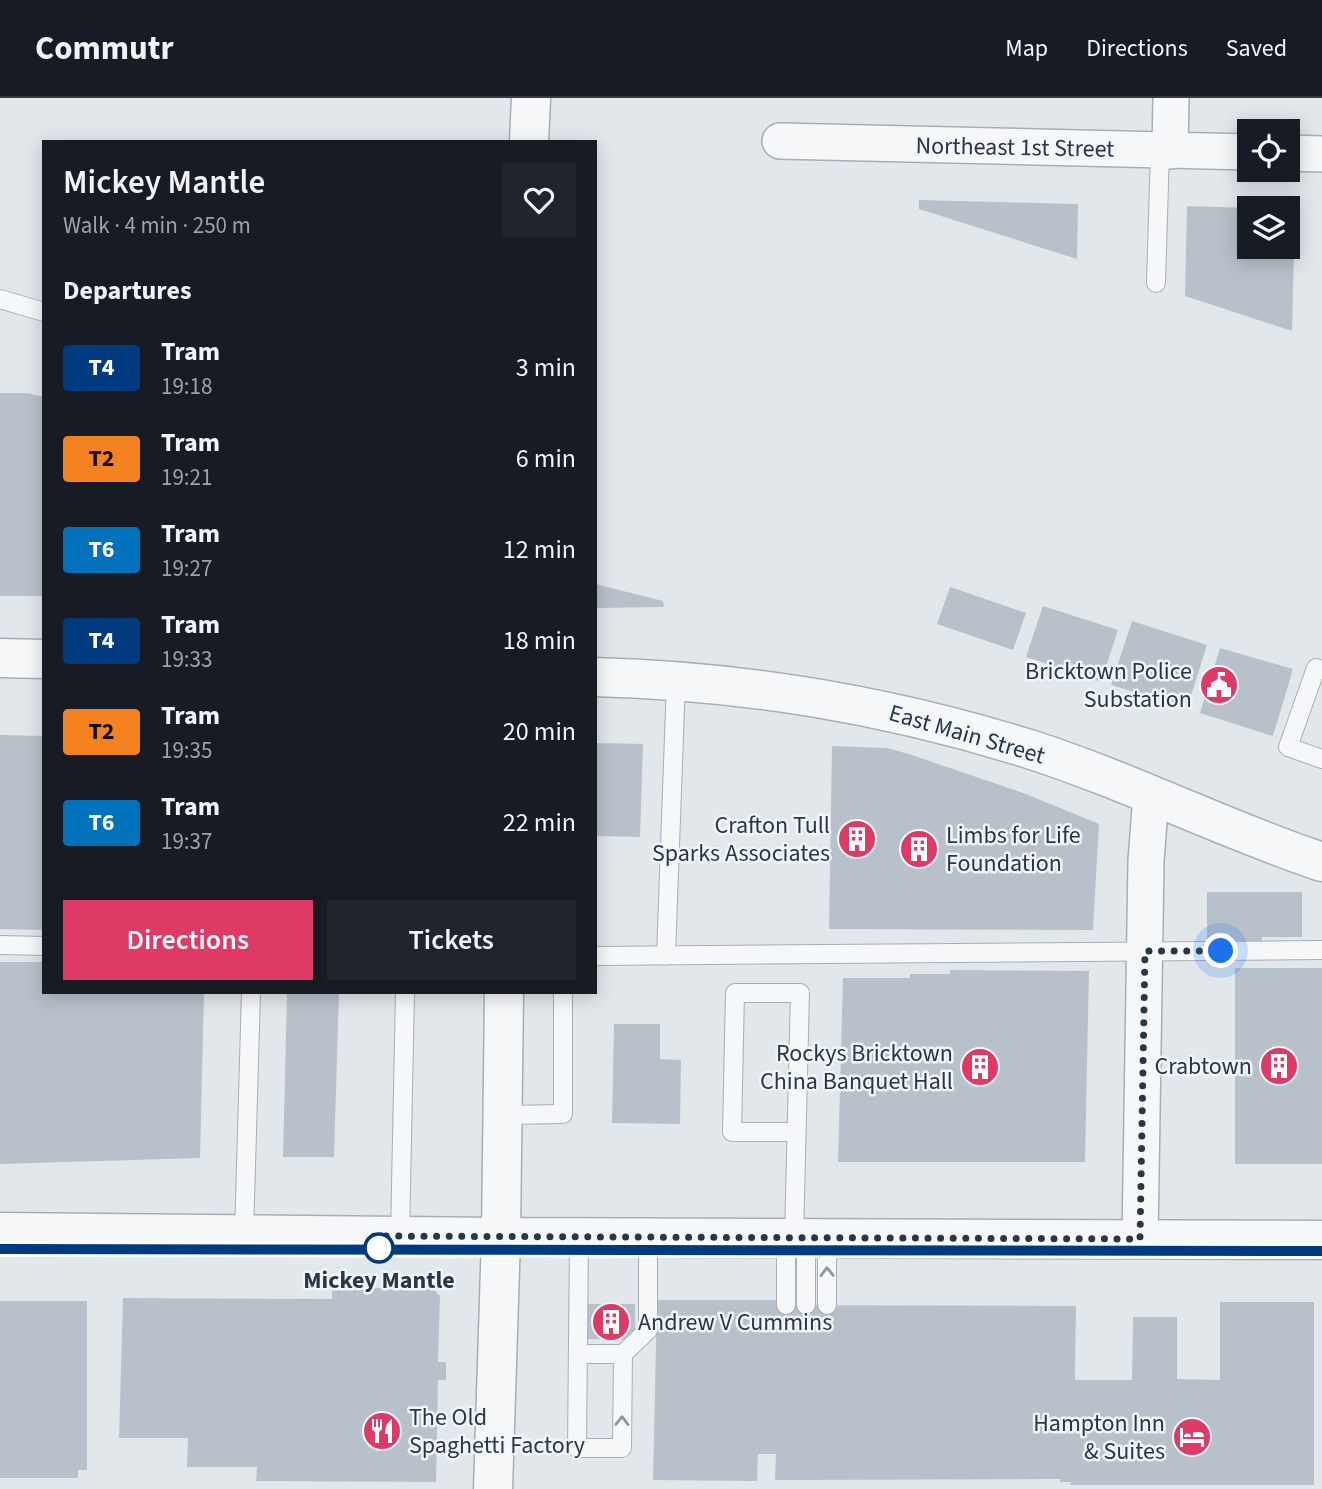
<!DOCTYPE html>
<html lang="en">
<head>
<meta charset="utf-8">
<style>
  body { margin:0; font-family:"Source Sans 3",sans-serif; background:#20242c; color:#f1f3f6; height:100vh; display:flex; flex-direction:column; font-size:26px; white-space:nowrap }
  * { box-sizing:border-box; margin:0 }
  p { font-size:23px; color:#9ea1a6 }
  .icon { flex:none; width:38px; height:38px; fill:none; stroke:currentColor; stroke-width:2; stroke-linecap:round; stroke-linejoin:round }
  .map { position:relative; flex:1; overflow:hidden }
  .side { position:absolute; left:42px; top:42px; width:555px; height:854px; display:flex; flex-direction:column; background:#171b24; border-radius:0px; box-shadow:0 4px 18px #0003 }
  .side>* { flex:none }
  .badge { padding:0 14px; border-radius:5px; font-size:24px; line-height:46px }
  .fabs { position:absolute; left:1237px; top:21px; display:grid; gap:14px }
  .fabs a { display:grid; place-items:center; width:63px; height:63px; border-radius:0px; background:#171b24; box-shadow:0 4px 18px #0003; font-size:35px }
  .you { position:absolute; width:35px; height:35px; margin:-18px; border:5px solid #fff; border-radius:50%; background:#1a73e8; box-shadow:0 0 0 10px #1a73e833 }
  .map>.badge { position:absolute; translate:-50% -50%; box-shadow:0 0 0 4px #fff }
  h2 { padding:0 21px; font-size:26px; line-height:63px }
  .round { display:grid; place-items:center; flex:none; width:74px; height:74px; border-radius:0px; background:#20242c }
  .head { display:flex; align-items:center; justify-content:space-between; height:119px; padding:0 21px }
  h1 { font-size:33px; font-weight:600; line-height:52px }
  .primary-button { display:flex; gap:14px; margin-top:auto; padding:14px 21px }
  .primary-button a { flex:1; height:80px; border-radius:0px; background:#de3a65; color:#fff; font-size:28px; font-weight:600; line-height:80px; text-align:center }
  .primary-button a+a { background:#20242c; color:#f1f3f6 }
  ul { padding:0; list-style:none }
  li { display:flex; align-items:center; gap:21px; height:91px; padding:0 21px }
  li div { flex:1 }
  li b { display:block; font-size:26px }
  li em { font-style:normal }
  li .badge { min-width:77px; font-weight:700; text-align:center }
  header { display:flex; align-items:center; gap:42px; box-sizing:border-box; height:98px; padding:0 35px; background:#171b24; border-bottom:2px solid #363941 }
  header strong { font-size:33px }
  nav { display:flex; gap:38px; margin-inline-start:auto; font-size:24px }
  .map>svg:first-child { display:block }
  .building { fill:#b8c1ca }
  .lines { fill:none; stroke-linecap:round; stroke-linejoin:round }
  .service-casing { stroke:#a6aeb7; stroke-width:20 }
  .minor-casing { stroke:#a6aeb7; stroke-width:38 }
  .tertiary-casing { stroke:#a6aeb7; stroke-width:41 }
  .service { stroke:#f5f7f9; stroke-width:18 }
  .minor { stroke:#f5f7f9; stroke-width:35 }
  .tertiary { stroke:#f5f7f9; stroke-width:38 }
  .tram { stroke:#798897; stroke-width:2 }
  .oneway { stroke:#8e96a0 }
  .line-casing { stroke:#fff; stroke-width:16 }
  .line { stroke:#003b80; stroke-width:10 }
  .walk { stroke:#283646; stroke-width:7; stroke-dasharray:0 12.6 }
  .stop-dot { fill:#fff; stroke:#003b80; stroke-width:3.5 }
  .labels { text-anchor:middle; stroke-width:5; stroke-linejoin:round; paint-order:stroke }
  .street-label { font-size:24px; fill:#283646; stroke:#f2f5f9 }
  .poi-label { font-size:24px; fill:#283646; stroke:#f2f5f9; text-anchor:end }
  .stop-label { font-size:24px; font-weight:bold; fill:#283646; stroke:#f2f5f9 }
</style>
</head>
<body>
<header>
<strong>Commutr</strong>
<nav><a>Map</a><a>Directions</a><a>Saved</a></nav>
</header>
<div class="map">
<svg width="1322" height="1391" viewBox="0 0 1322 1391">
  <rect width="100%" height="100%" fill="#e2e7ec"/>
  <path class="building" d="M 919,102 L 1078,106 L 1077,161 L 919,111 Z
    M 1187,108 L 1250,110 L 1250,149 L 1288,149 L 1288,111 L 1295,111 L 1292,233 L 1185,198 Z
    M 0,295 L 27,295 L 44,299 L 44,498 L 0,498 Z
    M 595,486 L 663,503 L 664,509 L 595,510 Z
    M 950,489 L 1026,515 L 1013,552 L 937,526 Z
    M 1043,508 L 1118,532 L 1101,584 L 1026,559 Z
    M 1132,523 L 1207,547 L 1187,610 L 1111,587 Z
    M 1220,550 L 1293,571 L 1273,638 L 1200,615 Z
    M 0,637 L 44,638 L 44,832 L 0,831 Z
    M 595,645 L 643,646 L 640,739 L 595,738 Z
    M 832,648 L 887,650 L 912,657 L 1026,696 L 1099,726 L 1093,832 L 829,831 Z
    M 1207,794 L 1302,794 L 1302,839 L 1262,839 L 1262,850 L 1207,850 Z
    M 0,864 L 44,864 L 44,894 L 204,894 L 200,1060 L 0,1066 Z
    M 1235,870 L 1322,870 L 1322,1066 L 1235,1066 Z
    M 950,872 L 1089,873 L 1085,1064 L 838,1064 L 843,880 L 910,880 L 910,876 L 950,876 Z
    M 287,894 L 339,894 L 334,1059 L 283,1059 Z
    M 614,926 L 660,926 L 660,961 L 681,962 L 680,1026 L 612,1025 Z
    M 332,1190 L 432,1190 L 440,1198 L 438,1264 L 446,1264 L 446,1282 L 438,1282 L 436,1384 L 256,1383 L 257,1369 L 187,1369 L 188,1340 L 119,1340 L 123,1200 L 332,1201 Z
    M 657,1202 L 777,1202 L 777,1207 L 1076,1208 L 1075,1282 L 1132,1282 L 1133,1219 L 1177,1219 L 1177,1281 L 1220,1282 L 1220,1204 L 1314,1204 L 1314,1387 L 1070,1387 L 1071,1384 L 1060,1384 L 1060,1381 L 775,1382 L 776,1356 L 758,1356 L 757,1383 L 653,1382 Z
    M 0,1203 L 87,1203 L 87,1372 L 78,1372 L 78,1380 L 0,1380 Z
    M 588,1206 L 635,1206 L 635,1242 L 587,1241 Z"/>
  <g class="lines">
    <defs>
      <path id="service" d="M 1156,185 L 1160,53
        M 0,201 L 44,214
        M 1322,572 L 1316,570 L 1288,649 L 1322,661
        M 0,847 L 44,848
        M 595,858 L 1322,852
        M 666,858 L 676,583
        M 503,1017 L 563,1016 L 563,894
        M 244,1137 L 251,894
        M 400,1138 L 405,894
        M 786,1140 L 786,1207
        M 794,1140 L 800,895 L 735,895 L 732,1034 L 795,1034
        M 827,1140 L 827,1207
        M 806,1207 L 806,1140
        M 579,1256 L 623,1256 L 622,1350 L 577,1350 L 579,1139
        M 623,1256 L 648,1232 L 648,1140"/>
      <path id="minor" d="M 780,43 L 1250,54
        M 1170,53 L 1171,0
        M 1288,55 L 1322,56
        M 1140,1141 L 1146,763 L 1151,697"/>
      <path id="tertiary" d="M 529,44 L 531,0
        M 0,560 L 44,561
        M 595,579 C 745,583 885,606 1029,651 C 1129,683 1223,731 1322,764
        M 0,1134 L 501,1139 L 1322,1142
        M 493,1391 L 501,1139 L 504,894"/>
    </defs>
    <use href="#service" class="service-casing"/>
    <use href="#minor" class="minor-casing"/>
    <use href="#tertiary" class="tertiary-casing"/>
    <use href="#service" class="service"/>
    <use href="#minor" class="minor"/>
    <use href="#tertiary" class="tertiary"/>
    <path class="tram" d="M 0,1151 L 1322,1152"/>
  </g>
  <defs><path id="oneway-chevron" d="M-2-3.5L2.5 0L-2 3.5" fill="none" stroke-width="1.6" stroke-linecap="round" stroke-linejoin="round" transform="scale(1.75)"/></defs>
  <g class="oneway">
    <use href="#oneway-chevron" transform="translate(827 1174) rotate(-91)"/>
    <use href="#oneway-chevron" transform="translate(622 1323) rotate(-89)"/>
  </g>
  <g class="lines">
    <defs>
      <path id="line" d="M 0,1151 L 1322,1153"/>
    </defs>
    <use href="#line" class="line-casing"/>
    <use href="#line" class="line"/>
    <path class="walk" d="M 379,1150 L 374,1138 L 1140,1141 L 1145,853 L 1221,853"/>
  </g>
  <defs>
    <symbol id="civic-disc" viewBox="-11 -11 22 22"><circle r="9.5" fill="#de3a65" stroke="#f2f5f9"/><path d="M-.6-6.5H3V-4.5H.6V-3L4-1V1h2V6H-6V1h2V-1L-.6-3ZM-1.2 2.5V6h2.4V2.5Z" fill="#fff"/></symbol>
    <symbol id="building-disc" viewBox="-11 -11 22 22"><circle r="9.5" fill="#de3a65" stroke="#f2f5f9"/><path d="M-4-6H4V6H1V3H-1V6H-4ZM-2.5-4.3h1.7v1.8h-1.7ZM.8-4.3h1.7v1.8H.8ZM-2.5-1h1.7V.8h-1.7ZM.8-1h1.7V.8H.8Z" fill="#fff"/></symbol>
    <symbol id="restaurant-disc" viewBox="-11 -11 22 22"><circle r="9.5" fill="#de3a65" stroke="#f2f5f9"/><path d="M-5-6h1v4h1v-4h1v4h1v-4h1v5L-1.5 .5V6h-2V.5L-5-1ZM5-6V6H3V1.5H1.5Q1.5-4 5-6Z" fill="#fff"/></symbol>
    <symbol id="hotel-disc" viewBox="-11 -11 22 22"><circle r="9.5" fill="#de3a65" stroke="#f2f5f9"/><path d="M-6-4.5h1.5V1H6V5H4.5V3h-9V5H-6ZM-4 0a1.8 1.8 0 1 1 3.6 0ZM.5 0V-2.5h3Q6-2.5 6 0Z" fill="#fff"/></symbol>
  </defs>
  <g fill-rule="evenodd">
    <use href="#civic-disc" x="1197" y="565" width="44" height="44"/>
    <use href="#building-disc" x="835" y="719" width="44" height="44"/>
    <use href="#building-disc" x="897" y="729" width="44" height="44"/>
    <use href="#building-disc" x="1257" y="946" width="44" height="44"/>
    <use href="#building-disc" x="958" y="947" width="44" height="44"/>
    <use href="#building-disc" x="589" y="1202" width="44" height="44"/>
    <use href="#restaurant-disc" x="360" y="1311" width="44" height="44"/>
    <use href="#hotel-disc" x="1170" y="1317" width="44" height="44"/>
  </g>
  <circle class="stop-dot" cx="379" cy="1150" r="14"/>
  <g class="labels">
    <g class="street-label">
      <text transform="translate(1015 49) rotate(1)" y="8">Northeast 1st Street</text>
      <text transform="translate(967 636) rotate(16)" y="8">East Main Street</text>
    </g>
    <g class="poi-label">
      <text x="1192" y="581">Bricktown Police<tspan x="1192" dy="28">Substation</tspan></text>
      <text x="830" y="735">Crafton Tull<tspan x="830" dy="28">Sparks Associates</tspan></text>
      <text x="946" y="745" text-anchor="start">Limbs for Life<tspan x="946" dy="28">Foundation</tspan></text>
      <text x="953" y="963">Rockys Bricktown<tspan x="953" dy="28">China Banquet Hall</tspan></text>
      <text x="1252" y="976">Crabtown</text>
      <text x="638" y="1232" text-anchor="start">Andrew V Cummins</text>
      <text x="409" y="1327" text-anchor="start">The Old<tspan x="409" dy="28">Spaghetti Factory</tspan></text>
      <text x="1165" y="1333">Hampton Inn<tspan x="1165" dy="28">&amp; Suites</tspan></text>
    </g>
    <g class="stop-label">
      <text x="379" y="1190">Mickey Mantle</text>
    </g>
  </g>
</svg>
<div class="fabs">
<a><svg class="icon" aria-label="locate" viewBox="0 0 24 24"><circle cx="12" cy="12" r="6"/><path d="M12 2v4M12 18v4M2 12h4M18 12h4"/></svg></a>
<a><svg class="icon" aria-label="layers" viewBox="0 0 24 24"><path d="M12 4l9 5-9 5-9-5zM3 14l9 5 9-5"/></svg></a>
</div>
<div class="you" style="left:1221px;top:853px"></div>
<section class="side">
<div class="head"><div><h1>Mickey Mantle</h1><p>Walk · 4 min · 250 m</p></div><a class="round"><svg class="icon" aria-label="heart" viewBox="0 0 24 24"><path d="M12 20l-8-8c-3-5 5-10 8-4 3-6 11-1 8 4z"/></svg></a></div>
<h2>Departures</h2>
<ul>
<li><span class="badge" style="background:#003b80;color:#fff">T4</span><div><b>Tram</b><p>19:18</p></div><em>3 min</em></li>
<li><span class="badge" style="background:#f58220;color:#111">T2</span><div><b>Tram</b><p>19:21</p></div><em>6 min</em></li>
<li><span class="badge" style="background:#0072bc;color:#fff">T6</span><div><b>Tram</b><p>19:27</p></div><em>12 min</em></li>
<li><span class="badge" style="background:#003b80;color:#fff">T4</span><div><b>Tram</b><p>19:33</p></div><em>18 min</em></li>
<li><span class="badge" style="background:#f58220;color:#111">T2</span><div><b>Tram</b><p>19:35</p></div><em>20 min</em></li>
<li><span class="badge" style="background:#0072bc;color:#fff">T6</span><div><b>Tram</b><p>19:37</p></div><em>22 min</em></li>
</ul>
<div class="primary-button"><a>Directions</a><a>Tickets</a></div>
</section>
</div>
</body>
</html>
